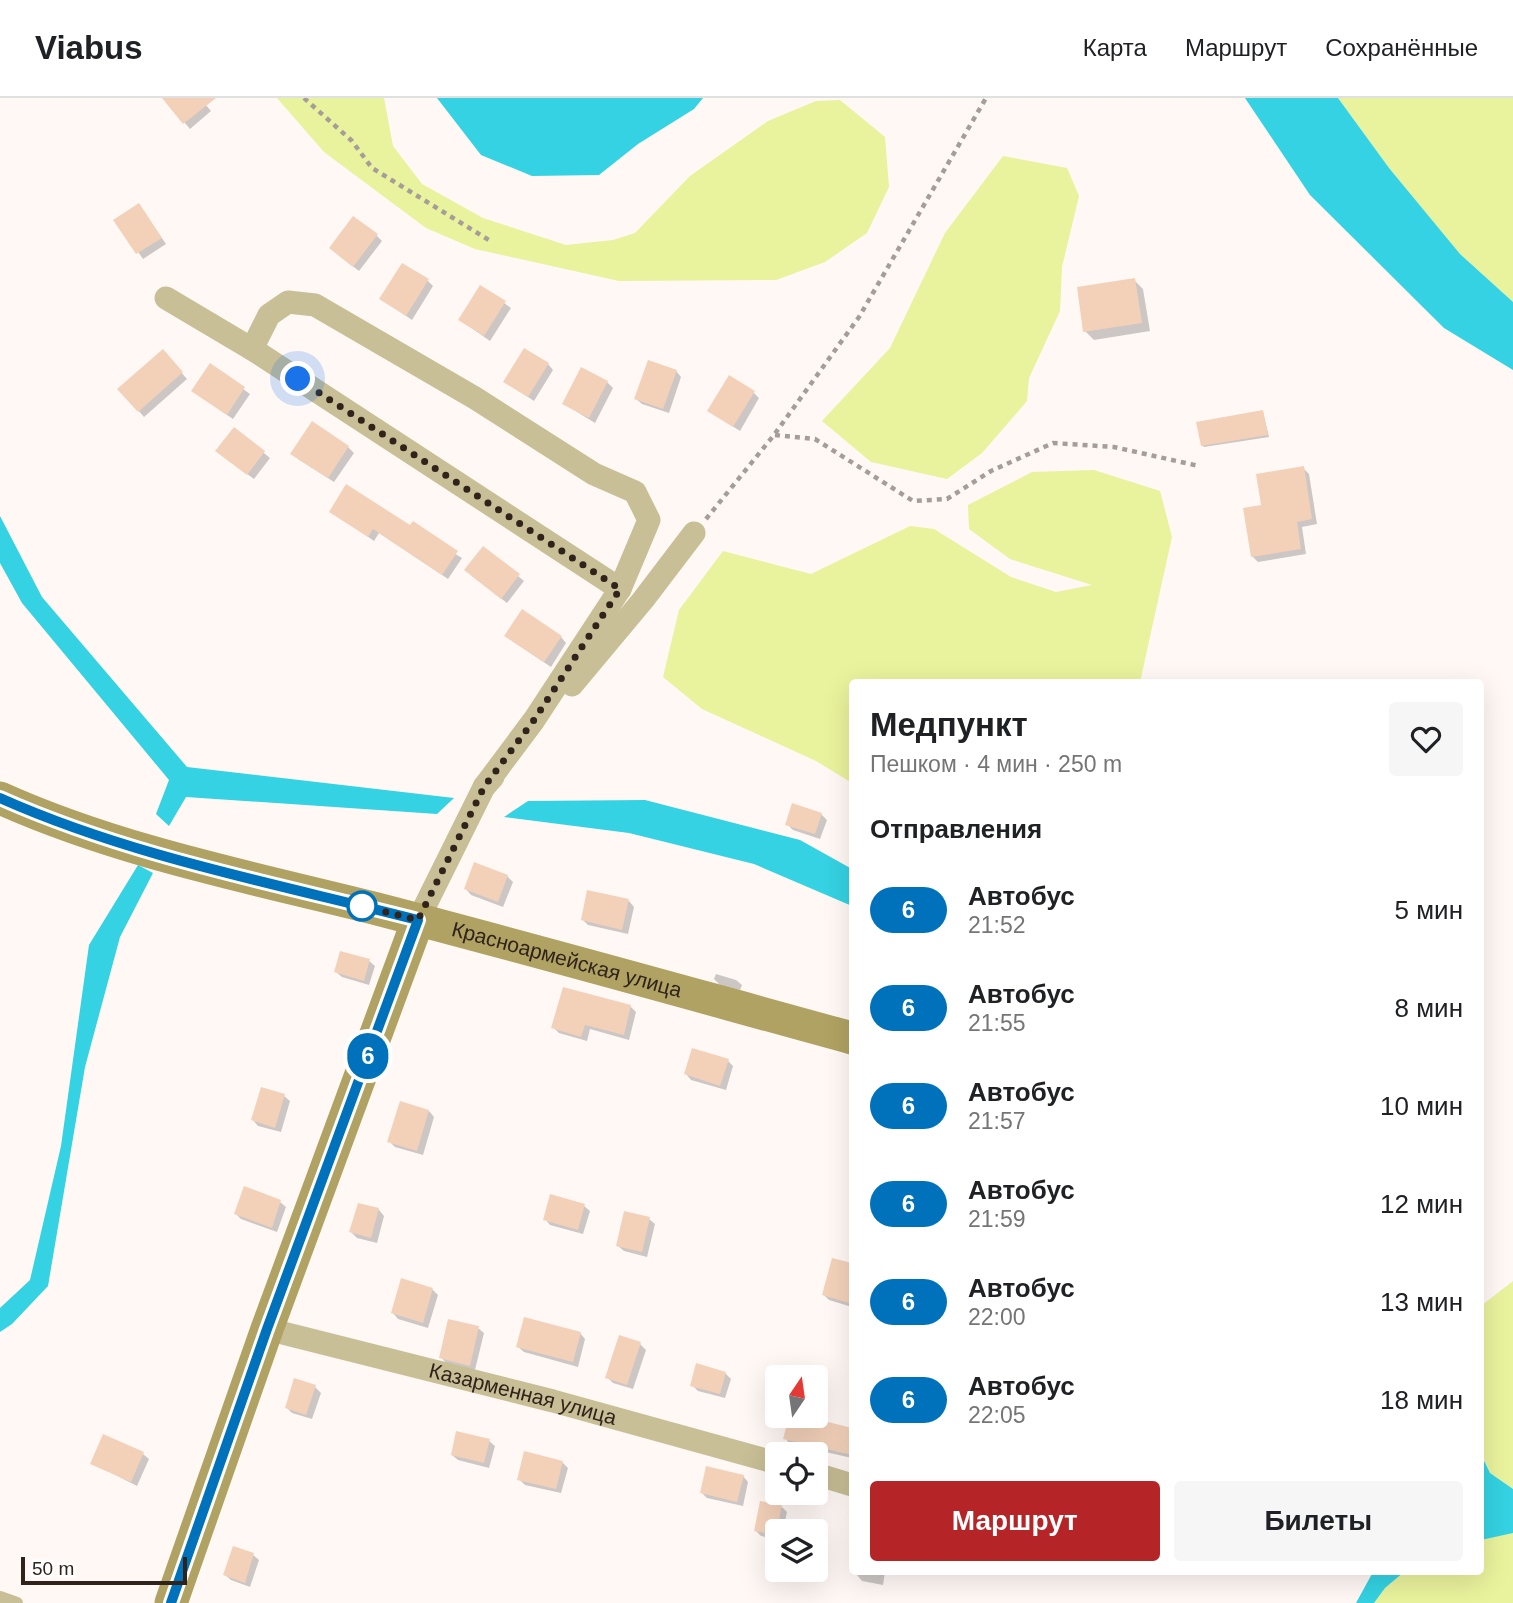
<!DOCTYPE html>
<html lang="ru">
<head>
<meta charset="utf-8">
<style>
  body { margin:0; font-family:Arial,sans-serif; background:#f6f6f6; color:#202124; height:100vh; display:flex; flex-direction:column; font-size:26px; white-space:nowrap }
  * { box-sizing:border-box; margin:0 }
  p { font-size:23px; color:#757577 }
  .icon { flex:none; width:38px; height:38px; fill:none; stroke:currentColor; stroke-width:2; stroke-linecap:round; stroke-linejoin:round }
  .map { position:relative; flex:1; overflow:hidden }
  .side { position:absolute; left:849px; top:581px; width:635px; height:896px; display:flex; flex-direction:column; background:#fff; border-radius:7px; box-shadow:0 7px 28px #0002 }
  .side>* { flex:none }
  .badge { padding:0 14px; border-radius:23px; font-size:24px; line-height:46px }
  .needle { width:46px; rotate:13deg }
  .tools { position:absolute; left:765px; top:1267px; display:grid; gap:14px }
  .tools a { display:grid; place-items:center; width:63px; height:63px; border-radius:7px; background:#fff; box-shadow:0 7px 28px #0002; font-size:35px }
  .scale { position:absolute; left:21px; bottom:18px; width:166px; box-sizing:border-box; padding-left:7px; border:4px solid #2f231c; border-top:0; font-size:19px; line-height:24px; white-space:nowrap; color:#2f231c; -webkit-text-stroke:5px #fff; paint-order:stroke }
  .you { position:absolute; width:35px; height:35px; margin:-18px; border:5px solid #fff; border-radius:50%; background:#1a73e8; box-shadow:0 0 0 10px #1a73e833 }
  .map>.badge { position:absolute; translate:-50% -50%; box-shadow:0 0 0 4px #fff }
  h2 { padding:0 21px; font-size:26px; line-height:63px }
  .round { display:grid; place-items:center; flex:none; width:74px; height:74px; border-radius:7px; background:#f6f6f6 }
  .summary { display:flex; align-items:center; justify-content:space-between; height:119px; padding:0 21px }
  h1 { font-size:33px; font-weight:700; line-height:52px }
  .cta { display:flex; gap:14px; margin-top:auto; padding:14px 21px }
  .cta a { flex:1; height:80px; border-radius:7px; background:#b52527; color:#fff; font-size:28px; font-weight:700; line-height:80px; text-align:center }
  .cta a+a { background:#f6f6f6; color:#202124 }
  ul { padding:0; list-style:none }
  li { display:flex; align-items:center; gap:21px; height:98px; padding:0 21px }
  li div { flex:1 }
  li b { display:block; font-size:26px }
  li em { font-style:normal }
  li .badge { min-width:77px; font-weight:700; text-align:center }
  header { display:flex; align-items:center; gap:42px; box-sizing:border-box; height:98px; padding:0 35px; background:#fff; border-bottom:2px solid #e0e0e0 }
  header strong { font-size:33px }
  nav { display:flex; gap:38px; margin-inline-start:auto; font-size:24px }
  .map>svg:first-child { display:block }
  .green { fill:#e9f29c }
  .water { fill:#34d2e2 }
  .shadow { fill:#0003 }
  .building { fill:#f3d1b9 }
  .lines { fill:none; stroke-linecap:round; stroke-linejoin:round }
  .path { stroke:#a69d99; stroke-width:4.5; stroke-dasharray:5 5; stroke-linecap:butt }
  .lane { stroke:#c8bf96; stroke-width:12 }
  .street { stroke:#c8bf96; stroke-width:23 }
  .secondary { stroke:#b0a262; stroke-width:33 }
  .line-casing { stroke:#fff; stroke-width:16 }
  .line { stroke:#0072bc; stroke-width:10 }
  .walk { stroke:#2f231c; stroke-width:7; stroke-dasharray:0 12.6 }
  .stop-dot { fill:#fff; stroke:#0072bc; stroke-width:3.5 }
  .labels { text-anchor:middle; stroke-width:6; stroke-linejoin:round; paint-order:stroke }
  .street-label { font-size:21px; fill:#2f231c; stroke:#fff }
</style>
</head>
<body>
<header>
<strong>Viabus</strong>
<nav><a>Карта</a><a>Маршрут</a><a>Сохранённые</a></nav>
</header>
<div class="map">
<svg width="1513" height="1505" viewBox="0 0 1513 1505">
  <rect width="100%" height="100%" fill="#fff8f5"/>
  <path class="green" d="M 277,0 L 384,0 L 393,48 L 422,86 L 483,120 L 566,147 L 613,142 L 635,135 L 690,78 L 768,23 L 816,3 L 840,2 L 885,39 L 889,89 L 867,135 L 825,164 L 776,182 L 619,183 L 475,151 L 426,130 L 324,54 Z
    M 1338,0 L 1513,0 L 1513,204 L 1460,156 L 1389,70 Z
    M 1003,58 L 1067,70 L 1079,98 L 1062,169 L 1060,213 L 1029,280 L 1027,303 L 982,355 L 947,381 L 871,364 L 822,323 L 890,250 L 945,135 Z
    M 1094,372 L 1160,393 L 1172,439 L 1140,584 L 852,584 L 852,685 L 816,663 L 702,611 L 663,579 L 679,512 L 723,453 L 811,476 L 910,428 L 934,431 L 1011,479 L 1056,494 L 1092,487 L 1010,461 L 969,431 L 968,407 L 1032,374 Z
    M 1513,1183 L 1513,1391 L 1490,1375 L 1481,1354 L 1481,1208 Z
    M 1505,1435 L 1513,1435 L 1513,1505 L 1374,1505 L 1385,1490 L 1404,1474 L 1480,1474 L 1481,1442 Z"/>
  <path class="water" d="M 437,0 L 703,0 L 694,11 L 638,46 L 599,77 L 532,78 L 481,57 Z
    M 1245,0 L 1338,0 L 1389,70 L 1460,156 L 1513,204 L 1513,272 L 1444,230 L 1310,97 Z
    M 0,418 L 42,499 L 187,669 L 454,700 L 437,716 L 186,699 L 169,728 L 156,716 L 169,682 L 22,505 L 0,465 Z
    M 645,702 L 800,742 L 852,771 L 852,808 L 754,766 L 629,735 L 504,719 L 528,703 Z
    M 138,767 L 153,775 L 120,839 L 85,969 L 48,1188 L 12,1226 L 0,1234 L 0,1210 L 30,1182 L 61,1048 L 89,847 Z
    M 1480,1354 L 1490,1375 L 1513,1391 L 1513,1435 L 1481,1442 Z
    M 1373,1474 L 1404,1474 L 1385,1490 L 1374,1505 L 1356,1505 Z"/>
  <path class="shadow" d="M 164,0 L 200,0 L 211,13 L 190,31 Z
    M 139,107 L 166,146 L 143,161 L 116,122 Z
    M 376,137 L 382,143 L 359,173 L 337,156 Z
    M 427,182 L 433,188 L 412,222 L 382,201 Z
    M 1134,182 L 1143,191 L 1150,233 L 1094,242 L 1085,233 Z
    M 481,189 L 511,210 L 490,243 L 460,222 Z
    M 163,254 L 187,281 L 144,319 L 120,291 Z
    M 548,266 L 553,272 L 534,303 L 505,284 Z
    M 210,267 L 250,296 L 233,321 L 199,298 Z
    M 676,273 L 681,279 L 669,315 L 642,306 L 636,301 Z
    M 607,284 L 613,290 L 595,325 L 564,306 Z
    M 754,295 L 759,300 L 740,333 L 709,313 Z
    M 1263,314 L 1269,339 L 1204,349 L 1202,347 Z
    M 234,331 L 270,360 L 254,381 L 223,358 Z
    M 348,349 L 354,355 L 334,384 L 298,361 Z
    M 1303,370 L 1309,376 L 1317,426 L 1302,429 L 1306,456 L 1258,464 L 1252,458 L 1263,409 Z
    M 331,413 L 411,429 L 462,460 L 448,481 L 379,435 L 374,443 Z
    M 472,478 L 518,478 L 524,483 L 507,505 Z
    M 561,539 L 566,545 L 551,569 L 512,543 Z
    M 821,716 L 827,722 L 820,741 L 793,732 L 787,726 Z
    M 507,778 L 513,784 L 503,809 L 471,797 L 466,791 Z
    M 629,803 L 634,809 L 628,836 L 588,827 L 583,822 Z
    M 369,863 L 375,868 L 369,887 L 342,879 L 336,874 Z
    M 716,876 L 736,882 L 742,887 L 740,892 L 720,887 L 714,881 Z
    M 630,908 L 636,914 L 629,942 L 590,931 L 587,943 L 559,935 L 553,929 Z
    M 728,963 L 733,968 L 726,992 L 691,982 L 686,976 Z
    M 284,998 L 290,1003 L 281,1034 L 258,1028 L 253,1022 Z
    M 429,1013 L 434,1019 L 423,1057 L 395,1049 L 389,1043 Z
    M 280,1104 L 286,1109 L 277,1134 L 241,1121 L 236,1116 Z
    M 359,1107 L 379,1112 L 384,1118 L 377,1145 L 357,1140 L 351,1134 Z
    M 584,1108 L 590,1113 L 583,1136 L 550,1127 L 545,1121 Z
    M 649,1121 L 655,1126 L 647,1159 L 624,1153 L 618,1148 Z
    M 833,1162 L 852,1167 L 852,1209 L 829,1202 L 823,1196 Z
    M 403,1183 L 433,1192 L 438,1197 L 428,1230 L 398,1221 L 393,1215 Z
    M 478,1230 L 484,1235 L 475,1272 L 446,1265 L 441,1259 Z
    M 580,1235 L 585,1241 L 578,1269 L 524,1254 L 518,1249 Z
    M 640,1246 L 646,1252 L 633,1291 L 613,1285 L 607,1279 Z
    M 725,1275 L 731,1281 L 725,1300 L 698,1293 L 692,1287 Z
    M 315,1289 L 321,1295 L 312,1321 L 292,1315 L 287,1310 Z
    M 816,1315 L 822,1324 L 852,1332 L 852,1360 L 790,1346 L 785,1340 L 791,1318 L 816,1318 Z
    M 489,1343 L 495,1348 L 489,1370 L 458,1362 L 452,1357 Z
    M 143,1356 L 149,1361 L 137,1388 L 92,1365 Z
    M 562,1364 L 568,1370 L 561,1395 L 525,1387 L 519,1381 Z
    M 743,1378 L 748,1384 L 743,1408 L 707,1400 L 702,1395 Z
    M 782,1409 L 787,1414 L 783,1433 L 777,1433 L 777,1441 L 761,1438 L 756,1433 Z
    M 253,1457 L 259,1462 L 250,1489 L 231,1482 L 225,1477 Z
    M 858,1474 L 885,1474 L 883,1487 L 862,1483 L 857,1477 Z"/>
  <path class="building" d="M 162,0 L 216,0 L 183,26 Z
    M 139,105 L 162,140 L 136,156 L 113,122 Z
    M 353,118 L 378,136 L 353,169 L 329,150 Z
    M 402,165 L 429,181 L 406,218 L 379,201 Z
    M 1135,180 L 1142,225 L 1083,234 L 1077,189 Z
    M 480,187 L 506,203 L 484,238 L 458,222 Z
    M 524,250 L 549,265 L 528,299 L 503,284 Z
    M 163,251 L 183,274 L 138,314 L 117,291 Z
    M 648,262 L 677,272 L 663,311 L 634,301 Z
    M 210,265 L 245,289 L 227,317 L 191,293 Z
    M 581,269 L 608,283 L 589,320 L 562,306 Z
    M 729,277 L 755,293 L 733,329 L 707,313 Z
    M 1263,312 L 1268,337 L 1201,348 L 1196,324 Z
    M 312,323 L 349,348 L 328,380 L 290,356 Z
    M 234,329 L 265,353 L 247,377 L 215,353 Z
    M 1304,368 L 1312,421 L 1297,424 L 1301,451 L 1251,459 L 1243,410 L 1261,407 L 1256,376 Z
    M 346,386 L 410,427 L 413,423 L 458,453 L 442,477 L 373,431 L 368,439 L 329,414 Z
    M 483,448 L 520,476 L 501,501 L 464,472 Z
    M 522,511 L 562,538 L 544,564 L 504,538 Z
    M 792,705 L 822,715 L 815,736 L 785,727 Z
    M 474,764 L 508,777 L 498,804 L 464,791 Z
    M 587,792 L 629,801 L 622,832 L 581,822 Z
    M 340,853 L 370,861 L 364,883 L 334,874 Z
    M 563,889 L 631,907 L 624,937 L 585,927 L 581,939 L 551,930 Z
    M 692,950 L 729,961 L 720,988 L 684,976 Z
    M 261,989 L 285,996 L 275,1030 L 251,1022 Z
    M 400,1003 L 429,1012 L 417,1053 L 387,1044 Z
    M 244,1088 L 281,1102 L 272,1130 L 234,1116 Z
    M 550,1096 L 585,1106 L 578,1132 L 543,1122 Z
    M 358,1105 L 379,1110 L 371,1140 L 349,1134 Z
    M 624,1113 L 650,1119 L 642,1154 L 616,1148 Z
    M 832,1160 L 852,1165 L 852,1192 L 849,1205 L 822,1197 Z
    M 401,1180 L 433,1190 L 423,1225 L 391,1215 Z
    M 524,1219 L 581,1234 L 573,1264 L 516,1249 Z
    M 448,1221 L 479,1228 L 470,1268 L 439,1260 Z
    M 619,1237 L 641,1244 L 627,1287 L 605,1280 Z
    M 696,1265 L 726,1274 L 720,1296 L 690,1288 Z
    M 294,1280 L 316,1287 L 306,1317 L 285,1310 Z
    M 789,1318 L 817,1318 L 816,1321 L 852,1330 L 852,1357 L 783,1341 Z
    M 456,1333 L 490,1341 L 484,1365 L 451,1357 Z
    M 103,1336 L 144,1354 L 131,1384 L 90,1366 Z
    M 524,1353 L 563,1363 L 556,1391 L 517,1382 Z
    M 706,1368 L 744,1377 L 737,1404 L 700,1395 Z
    M 760,1403 L 782,1407 L 776,1437 L 754,1433 Z
    M 233,1448 L 254,1455 L 245,1485 L 223,1477 Z"/>
  <g class="lines">
    <path class="path" d="M 304,0 L 352,43 L 372,70 L 492,144
      M 775,337 L 815,341 L 913,403 L 947,401 L 991,373 L 1053,345 L 1114,349 L 1199,368
      M 706,421 L 774,337 L 859,219 L 986,0"/>
    <path class="lane" d="M 0,1499 L 17,1505"/>
    <g class="street">
      <path d="M 166,200 L 252,251 L 620,491 L 534,622 L 484,689"/>
      <path d="M 252,251 L 269,217 L 288,204 L 315,207 L 475,300 L 594,376 L 635,394 L 649,422 L 620,491"/>
      <path d="M 572,587 L 643,502 L 694,435"/>
      <path d="M 418,822 L 484,689 L 493,679"/>
      <path id="s1" d="M 267,1231 L 553,1303 L 777,1365"/>
      <path d="M 816,1376 L 852,1387"/>
    </g>
    <g class="secondary">
      <path id="s2" d="M 0,700 C 120,754 254,780 381,812 C 539,853 695,897 852,940"/>
      <path d="M 171,1505 L 267,1231 L 418,822"/>
    </g>
  </g>
  <g class="lines">
    <defs>
      <path id="line" d="M 0,700 C 132,759 278,786 418,822 L 267,1231 L 171,1505"/>
    </defs>
    <use href="#line" class="line-casing"/>
    <use href="#line" class="line"/>
    <path class="walk" d="M 298,281 L 620,491 L 534,622 L 484,689 L 418,822 L 362,808"/>
  </g>
  <circle class="stop-dot" cx="362" cy="808" r="14"/>
  <g class="labels">
    <g class="street-label">
      <text dy="7" stroke="none"><textPath href="#s2" startOffset="590">Красноармейская улица</textPath></text>
      <text dy="7" stroke="none"><textPath href="#s1" startOffset="264">Казарменная улица</textPath></text>
    </g>
  </g>
</svg>
<div class="tools">
<a><svg class="needle" viewBox="-14 -14 28 28"><path d="M0-13l5 13h-10z" fill="#e53935"/><path d="M0 13l5-13h-10z" fill="#757577"/></svg></a>
<a><svg class="icon" aria-label="locate" viewBox="0 0 24 24"><circle cx="12" cy="12" r="6"/><path d="M12 2v4M12 18v4M2 12h4M18 12h4"/></svg></a>
<a><svg class="icon" aria-label="layers" viewBox="0 0 24 24"><path d="M12 4l9 5-9 5-9-5zM3 14l9 5 9-5"/></svg></a>
</div>
<div class="scale">50 m</div>
<div class="you" style="left:298px;top:281px"></div>
<b class="badge" style="left:368px;top:958px;background:#0072bc;color:#fff">6</b>
<section class="side">
<div class="summary"><div><h1>Медпункт</h1><p>Пешком · 4 мин · 250 m</p></div><a class="round"><svg class="icon" aria-label="heart" viewBox="0 0 24 24"><path d="M12 20l-8-8c-3-5 5-10 8-4 3-6 11-1 8 4z"/></svg></a></div>
<h2>Отправления</h2>
<ul>
<li><span class="badge" style="background:#0072bc;color:#fff">6</span><div><b>Автобус</b><p>21:52</p></div><em>5 мин</em></li>
<li><span class="badge" style="background:#0072bc;color:#fff">6</span><div><b>Автобус</b><p>21:55</p></div><em>8 мин</em></li>
<li><span class="badge" style="background:#0072bc;color:#fff">6</span><div><b>Автобус</b><p>21:57</p></div><em>10 мин</em></li>
<li><span class="badge" style="background:#0072bc;color:#fff">6</span><div><b>Автобус</b><p>21:59</p></div><em>12 мин</em></li>
<li><span class="badge" style="background:#0072bc;color:#fff">6</span><div><b>Автобус</b><p>22:00</p></div><em>13 мин</em></li>
<li><span class="badge" style="background:#0072bc;color:#fff">6</span><div><b>Автобус</b><p>22:05</p></div><em>18 мин</em></li>
</ul>
<div class="cta"><a>Маршрут</a><a>Билеты</a></div>
</section>
</div>
</body>
</html>
